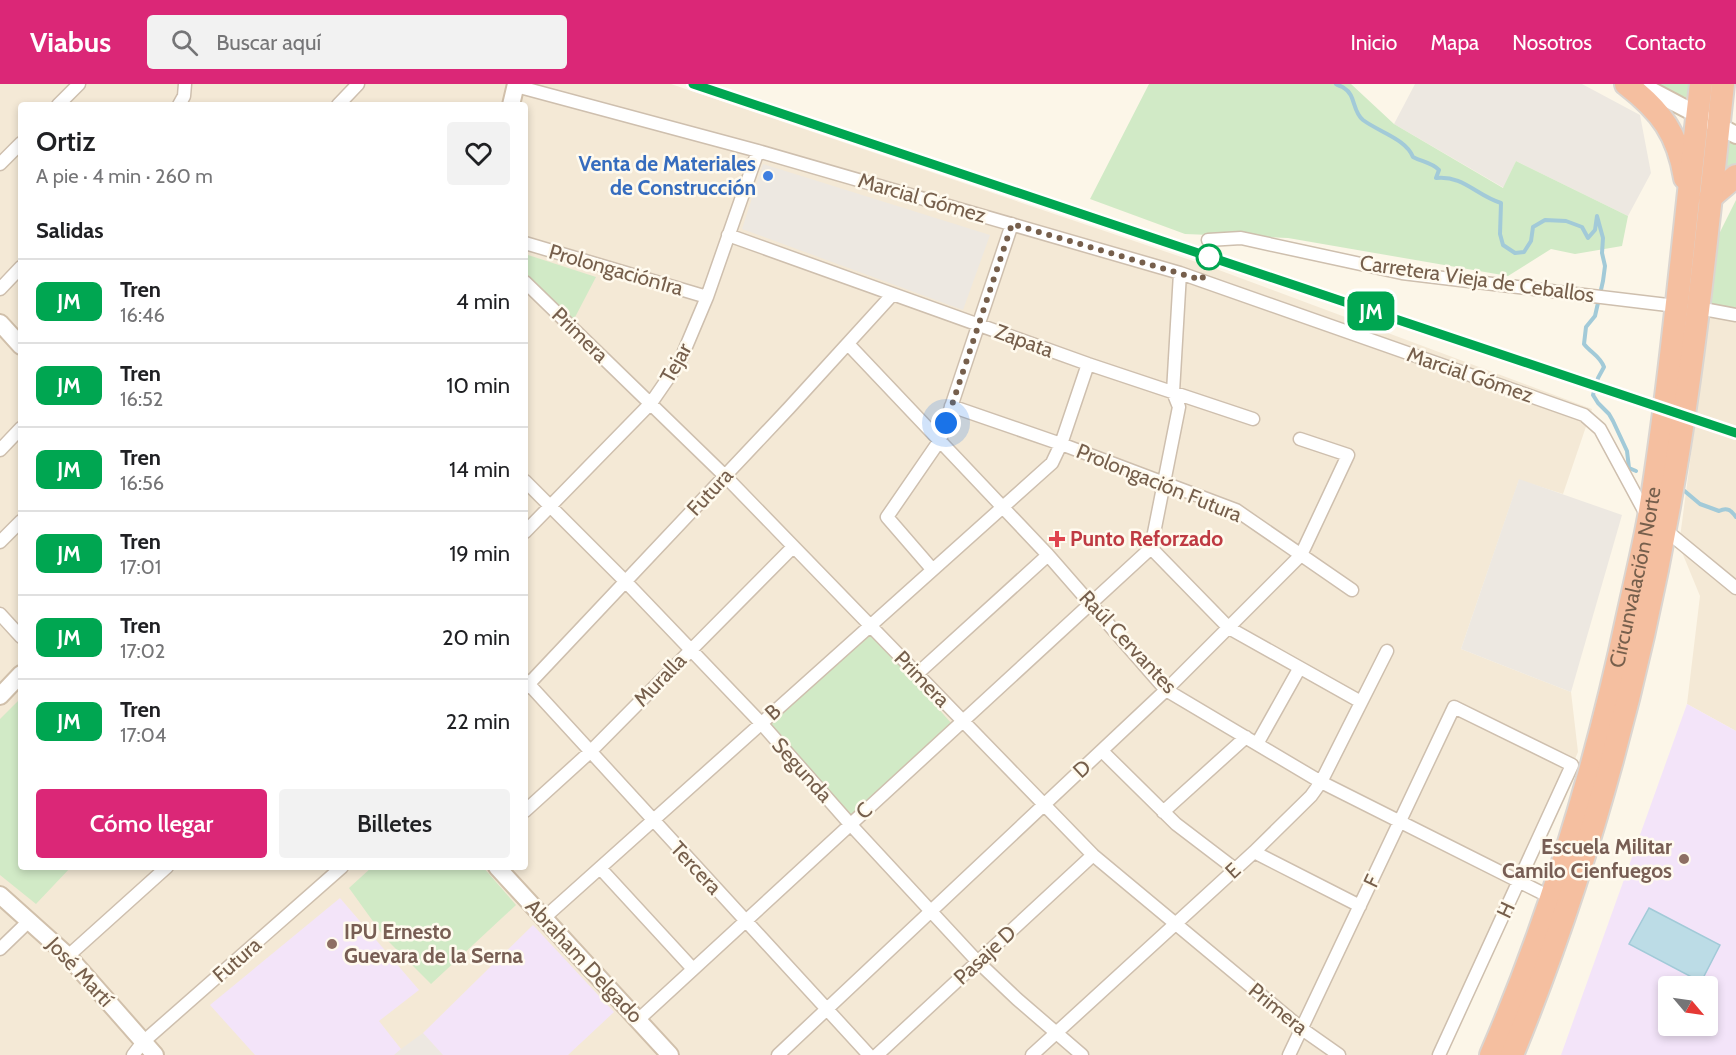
<!DOCTYPE html>
<html lang="es">
<head>
<meta charset="utf-8">
<style>
  body { margin:0; font-family:Cabin,sans-serif; background:#f2f2f2; color:#202124; height:100vh; display:flex; flex-direction:column; font-size:22px; white-space:nowrap }
  * { box-sizing:border-box; margin:0 }
  p { font-size:20px; color:#757577 }
  .icon { flex:none; width:33px; height:33px; fill:none; stroke:currentColor; stroke-width:2; stroke-linecap:round; stroke-linejoin:round }
  .map { position:relative; flex:1; overflow:hidden }
  .panel { position:absolute; left:18px; top:18px; width:510px; height:768px; display:flex; flex-direction:column; background:#fff; border-radius:6px; box-shadow:0 3px 9px #0003 }
  .panel>* { flex:none }
  .badge { padding:0 12px; border-radius:9px; font-size:21px; line-height:39px }
  .needle { width:39px; rotate:119deg }
  .tools { position:absolute; left:1658px; top:892px; display:grid; gap:12px }
  .tools a { display:grid; place-items:center; width:60px; height:60px; border-radius:6px; background:#fff; box-shadow:0 3px 9px #0003; font-size:30px }
  .you { position:absolute; width:30px; height:30px; margin:-15px; border:4px solid #fff; border-radius:50%; background:#1a73e8; box-shadow:0 0 0 9px #1a73e833 }
  .map>.badge { position:absolute; translate:-50% -50%; box-shadow:0 0 0 3px #fff }
  h2 { padding:0 18px; font-size:22px; line-height:54px }
  .round { display:grid; place-items:center; flex:none; width:63px; height:63px; border-radius:6px; background:#f2f2f2 }
  .overview { display:flex; align-items:center; justify-content:space-between; height:102px; padding:0 18px }
  h1 { font-size:28px; font-weight:600; line-height:45px }
  .button { display:flex; gap:12px; margin-top:auto; padding:12px 18px }
  .button a { flex:1; height:69px; border-radius:6px; background:#db2777; color:#fff; font-size:24px; font-weight:600; line-height:69px; text-align:center }
  .button a+a { background:#f2f2f2; color:#202124 }
  ul { padding:0; list-style:none }
  li { display:flex; align-items:center; gap:18px; height:84px; padding:0 18px; border-top:2px solid #e0e0e0 }
  li div { flex:1 }
  li b { display:block; font-size:22px }
  li em { font-style:normal }
  li .badge { min-width:66px; font-weight:700; text-align:center }
  header { display:flex; align-items:center; gap:36px; box-sizing:border-box; height:84px; padding:0 30px; background:#db2777; color:#fff }
  header strong { font-size:28px }
  nav { display:flex; gap:33px; margin-inline-start:auto; font-size:21px }
  .search { width:420px; height:54px; background:#f2f2f2; display:flex; align-items:center; gap:15px; box-sizing:border-box; padding:0 21px; border-radius:6px; color:#757577; font-size:22px }
  .map>svg:first-child { display:block }
  .residential { fill:#f4e9d6; fill-rule:evenodd }
  .industrial { fill:#ede8e1 }
  .education { fill:#f3e4f9; fill-rule:evenodd }
  .green { fill:#d1eac6 }
  .water { fill:#bcdce6; stroke:#a2cad8; stroke-width:1.5 }
  .lines { fill:none; stroke-linecap:round; stroke-linejoin:round }
  .stream { stroke:#a2cad8; stroke-width:4 }
  .street-casing { stroke:#cebfae; stroke-width:15 }
  .secondary-casing { stroke:#d1c0ab; stroke-width:20 }
  .highway-casing { stroke:#dbd5d0; stroke-width:26 }
  .street { stroke:#fff; stroke-width:12 }
  .secondary { stroke:#fff; stroke-width:16 }
  .highway { stroke:#f5bfa0; stroke-width:22 }
  .rail-casing { stroke:#bba6c7; stroke-width:6 }
  .rail { stroke:#fffaee; stroke-width:4; stroke-dasharray:11; stroke-linecap:butt }
  .line-casing { stroke:#fff; stroke-width:14 }
  .line { stroke:#00a651; stroke-width:9 }
  .walk { stroke:#765f4c; stroke-width:6; stroke-dasharray:0 10.8 }
  .shop-dot { fill:#3f7fe0; stroke:#fffaee; stroke-width:2 }
  .stop-dot { fill:#fff; stroke:#00a651; stroke-width:3 }
  .health-dot { fill:#e0444e; stroke:#fffaee; stroke-width:2 }
  .education-dot { fill:#8d6e63; stroke:#fffaee; stroke-width:2 }
  .labels { text-anchor:middle; stroke-width:5; stroke-linejoin:round; paint-order:stroke }
  .shop-label { font-size:21px; font-weight:bold; fill:#366cbe; stroke:#fffaee; text-anchor:end }
  .street-label { font-size:21px; fill:#765f4c; stroke:#fffaee }
  .health-label { font-size:21px; font-weight:bold; fill:#be3a42; stroke:#fffaee; text-anchor:start }
  .education-label { font-size:21px; font-weight:bold; fill:#785e54; stroke:#fffaee; text-anchor:end }
</style>
</head>
<body>
<header>
<strong>Viabus</strong>
<div class="search"><svg class="icon" aria-label="search" viewBox="0 0 24 24"><circle cx="10" cy="10" r="6"/><path d="M15 15l6 6"/></svg>Buscar aquí</div>
<nav><a>Inicio</a><a>Mapa</a><a>Nosotros</a><a>Contacto</a></nav>
</header>
<div class="map">
<svg width="1736" height="971" viewBox="0 0 1736 971">
  <rect width="100%" height="100%" fill="#fcf6e8"/>
  <path class="residential" d="M 0,0 L 671,0 L 1208,182 L 1592,325 L 1563,410 L 1519,396 L 1461,565 L 1571,608 L 1578,668 L 1478,894 L 1441,971 L 0,971 ZM 21,21 L 525,21 L 525,783 L 21,783 Z
    M 1710,226 L 1736,229 L 1736,647 L 1687,620 L 1700,512 L 1679,461 Z"/>
  <path class="industrial" d="M 1415,0 L 1582,0 L 1640,31 L 1651,89 L 1628,132 L 1516,77 L 1504,104 L 1394,40 Z
    M 763,80 L 990,151 L 963,226 L 742,145 Z
    M 1519,395 L 1622,431 L 1571,608 L 1461,565 Z
    M 423,949 L 443,971 L 394,971 L 401,965 Z"/>
  <path class="education" d="M 1687,620 L 1736,647 L 1736,971 L 1561,971 ZM 1668,903 L 1707,903 L 1707,942 L 1668,942 Z
    M 340,814 L 419,906 L 379,937 L 401,965 L 394,971 L 255,971 L 210,921 Z
    M 533,841 L 614,928 L 568,971 L 443,971 L 423,949 Z"/>
  <path class="green" d="M 1149,0 L 1351,0 L 1394,40 L 1503,104 L 1516,77 L 1628,132 L 1622,162 L 1575,170 L 1551,165 L 1508,192 L 1288,154 L 1185,150 L 1090,115 Z
    M 1650,0 L 1689,0 L 1688,14 Z
    M 1725,53 L 1736,60 L 1736,79 L 1718,92 Z
    M 1736,116 L 1736,223 L 1708,222 L 1718,152 Z
    M 525,170 L 596,193 L 572,239 L 525,192 Z
    M 871,549 L 952,640 L 851,732 L 769,641 Z
    M 21,614 L 21,783 L 71,783 L 36,820 L 0,791 L 0,635 Z
    M 372,783 L 483,783 L 516,821 L 431,900 L 385,854 L 349,804 Z"/>
  <path class="water" d="M 1649,824 L 1720,861 L 1701,898 L 1629,860 Z"/>
  <g class="lines">
    <path class="stream" d="M 1336,0 C 1338,2 1342,2 1344,4 C 1356,11 1352,27 1363,36 C 1379,48 1406,55 1413,73 C 1422,78 1431,78 1439,86 L 1436,94 C 1463,91 1477,112 1501,119 L 1500,150 L 1503,161 L 1515,169 L 1524,168 L 1531,157 L 1533,143 L 1545,136 L 1566,137 L 1582,143 L 1588,154 L 1595,146 L 1597,132 L 1603,154 L 1602,169 L 1605,182 L 1603,197 L 1595,232 L 1586,243 L 1584,260 C 1591,269 1600,272 1604,283 L 1598,294 L 1593,311 L 1598,319 L 1609,330 L 1613,337 L 1627,367 L 1629,384 L 1636,387
      M 1681,404 L 1700,420 L 1719,427 C 1727,423 1731,426 1736,433"/>
    <defs>
      <path id="street" d="M 516,2 L 758,67 L 1180,189 L 1584,331 L 1600,345 L 1647,432
        M 58,21 L 79,0
        M 179,21 L 184,12 L 185,0
        M 338,21 L 358,0
        M 0,80 L 21,59
        M 728,151 L 1088,280 L 1253,335
        M 1208,156 L 1241,154 L 1402,189 L 1676,222
        M 525,159 L 707,213
        M 525,198 L 725,392 L 1093,771 L 1302,945 L 1339,971
        M 0,205 L 21,183
        M 1698,224 L 1736,231
        M 848,260 L 1048,471 L 1166,606 L 1321,698 L 1554,815
        M 951,322 L 1061,360 L 1236,426 L 1352,506
        M 0,366 L 21,344
        M 525,397 L 625,497 L 761,639 L 850,740 L 977,877 L 1017,915 L 1082,971
        M 1663,444 L 1736,504
        M 525,448 L 651,319 L 680,277 L 707,213 L 758,67
        M 0,458 L 21,437
        M 1151,464 L 1229,544 L 1361,618
        M 932,485 L 887,433 L 940,356 L 1012,140
        M 0,530 L 21,553
        M 917,590 L 1048,471
        M 525,596 L 869,971
        M 525,604 L 789,324 L 892,211
        M 1257,660 L 1299,585
        M 1102,667 L 1176,740 L 1235,785
        M 525,727 L 590,668 L 793,463
        M 1163,728 L 1246,653
        M 1254,768 L 1360,822
        M 600,784 L 693,885
        M 544,834 L 1052,379 L 1061,360 L 1088,280
        M 0,865 L 30,836
        M 68,872 L 167,783
        M 638,936 L 1151,464 L 1179,323 L 1173,308 L 1180,189
        M 133,971 L 143,958 L 342,783
        M 778,971 L 1166,606 L 1301,471 L 1348,371 L 1300,355
        M 877,971 L 1093,771
        M 1032,971 L 1254,768 L 1311,712 L 1321,698 L 1387,567
        M 1289,971 L 1454,623 L 1572,681 L 1439,971"/>
      <path id="secondary" d="M 1639,0 L 1736,51
        M 511,21 L 516,0
        M 0,239 L 21,262
        M 0,612 L 21,590
        M 497,783 L 670,971
        M 0,811 L 68,872 L 155,971"/>
      <g id="highway">
        <path d="M 1626,0 C 1661,27 1678,50 1685,94"/>
        <path d="M 1710,114 L 1736,92"/>
        <path id="s1" d="M 1491,971 C 1552,830 1596,682 1628,531 C 1635,499 1643,466 1649,433 C 1672,290 1684,144 1701,0"/>
        <path d="M 1512,971 C 1592,776 1646,572 1679,363 C 1698,243 1710,121 1723,0"/>
      </g>
    </defs>
    <use href="#street" class="street-casing"/>
    <use href="#secondary" class="secondary-casing"/>
    <use href="#highway" class="highway-casing"/>
    <use href="#street" class="street"/>
    <use href="#secondary" class="secondary"/>
    <use href="#highway" class="highway"/>
    <defs>
      <path id="rail" d="M 693,0 L 1736,349"/>
    </defs>
    <use href="#rail" class="rail-casing"/>
    <use href="#rail" class="rail"/>
  </g>
  <g class="lines">
    <defs>
      <path id="line" d="M 693,0 L 1736,349"/>
    </defs>
    <use href="#line" class="line-casing"/>
    <use href="#line" class="line"/>
    <path class="walk" d="M 946,339 L 1012,140 L 1202,196 L 1209,173"/>
  </g>
  <circle class="shop-dot" cx="768" cy="92" r="6"/>
  <circle class="stop-dot" cx="1209" cy="173" r="12"/>
  <path class="health-dot" d="M1054 446h6v6h6v6h-6v6h-6v-6h-6v-6h6z"/>
  <g class="education-dot">
    <circle cx="1684" cy="775" r="6"/>
    <circle cx="332" cy="860" r="6"/>
  </g>
  <g class="labels">
    <g class="shop-label">
      <text x="756" y="87">Venta de Materiales<tspan x="756" dy="24">de Construcción</tspan></text>
    </g>
    <g class="street-label">
      <text transform="translate(922 114) rotate(16)" y="7">Marcial Gómez</text>
      <text transform="translate(616 186) rotate(16)" y="7">Prolongación1ra</text>
      <text transform="translate(1477 195) rotate(8)" y="7">Carretera Vieja de Ceballos</text>
      <text transform="translate(580 251) rotate(44)" y="7">Primera</text>
      <text transform="translate(1024 257) rotate(20)" y="7">Zapata</text>
      <text transform="translate(676 279) rotate(-61)" y="7">Tejar</text>
      <text transform="translate(1470 291) rotate(19)" y="7">Marcial Gómez</text>
      <text transform="translate(1159 399) rotate(22)" y="7">Prolongación Futura</text>
      <text transform="translate(710 408) rotate(-47)" y="7">Futura</text>
      <text dy="7" stroke="none"><textPath href="#s1" startOffset="500">Circunvalación Norte</textPath></text>
      <text transform="translate(1128 558) rotate(47)" y="7">Raúl Cervantes</text>
      <text transform="translate(922 595) rotate(46)" y="7">Primera</text>
      <text transform="translate(660 596) rotate(-46)" y="7">Muralla</text>
      <text transform="translate(773 628) rotate(-42)" y="7">B</text>
      <text transform="translate(1082 685) rotate(-43)" y="7">D</text>
      <text transform="translate(802 686) rotate(48)" y="7">Segunda</text>
      <text transform="translate(864 727) rotate(-43)" y="7">C</text>
      <text transform="translate(696 784) rotate(47)" y="7">Tercera</text>
      <text transform="translate(1233 787) rotate(-43)" y="7">E</text>
      <text transform="translate(1372 797) rotate(-65)" y="7">F</text>
      <text transform="translate(1506 826) rotate(-65)" y="7">H</text>
      <text transform="translate(985 871) rotate(-43)" y="7">Pasaje D</text>
      <text transform="translate(237 876) rotate(-41)" y="7">Futura</text>
      <text transform="translate(584 877) rotate(47)" y="7">Abraham Delgado</text>
      <text transform="translate(80 888) rotate(47)" y="7">José Martí</text>
      <text transform="translate(1278 925) rotate(39)" y="7">Primera</text>
    </g>
    <g class="health-label">
      <text x="1070" y="462">Punto Reforzado</text>
    </g>
    <g class="education-label">
      <text x="1672" y="770">Escuela Militar<tspan x="1672" dy="24">Camilo Cienfuegos</tspan></text>
      <text x="344" y="855" text-anchor="start">IPU Ernesto<tspan x="344" dy="24">Guevara de la Serna</tspan></text>
    </g>
  </g>
</svg>
<div class="tools">
<a><svg class="needle" viewBox="-14 -14 28 28"><path d="M0-13l5 13h-10z" fill="#e53935"/><path d="M0 13l5-13h-10z" fill="#757577"/></svg></a>
</div>
<div class="you" style="left:946px;top:339px"></div>
<b class="badge" style="left:1371px;top:227px;background:#00a651;color:#fff">JM</b>
<section class="panel">
<div class="overview"><div><h1>Ortiz</h1><p>A pie · 4 min · 260 m</p></div><a class="round"><svg class="icon" aria-label="heart" viewBox="0 0 24 24"><path d="M12 20l-8-8c-3-5 5-10 8-4 3-6 11-1 8 4z"/></svg></a></div>
<h2>Salidas</h2>
<ul>
<li><span class="badge" style="background:#00a651;color:#fff">JM</span><div><b>Tren</b><p>16:46</p></div><em>4 min</em></li>
<li><span class="badge" style="background:#00a651;color:#fff">JM</span><div><b>Tren</b><p>16:52</p></div><em>10 min</em></li>
<li><span class="badge" style="background:#00a651;color:#fff">JM</span><div><b>Tren</b><p>16:56</p></div><em>14 min</em></li>
<li><span class="badge" style="background:#00a651;color:#fff">JM</span><div><b>Tren</b><p>17:01</p></div><em>19 min</em></li>
<li><span class="badge" style="background:#00a651;color:#fff">JM</span><div><b>Tren</b><p>17:02</p></div><em>20 min</em></li>
<li><span class="badge" style="background:#00a651;color:#fff">JM</span><div><b>Tren</b><p>17:04</p></div><em>22 min</em></li>
</ul>
<div class="button"><a>Cómo llegar</a><a>Billetes</a></div>
</section>
</div>
</body>
</html>
